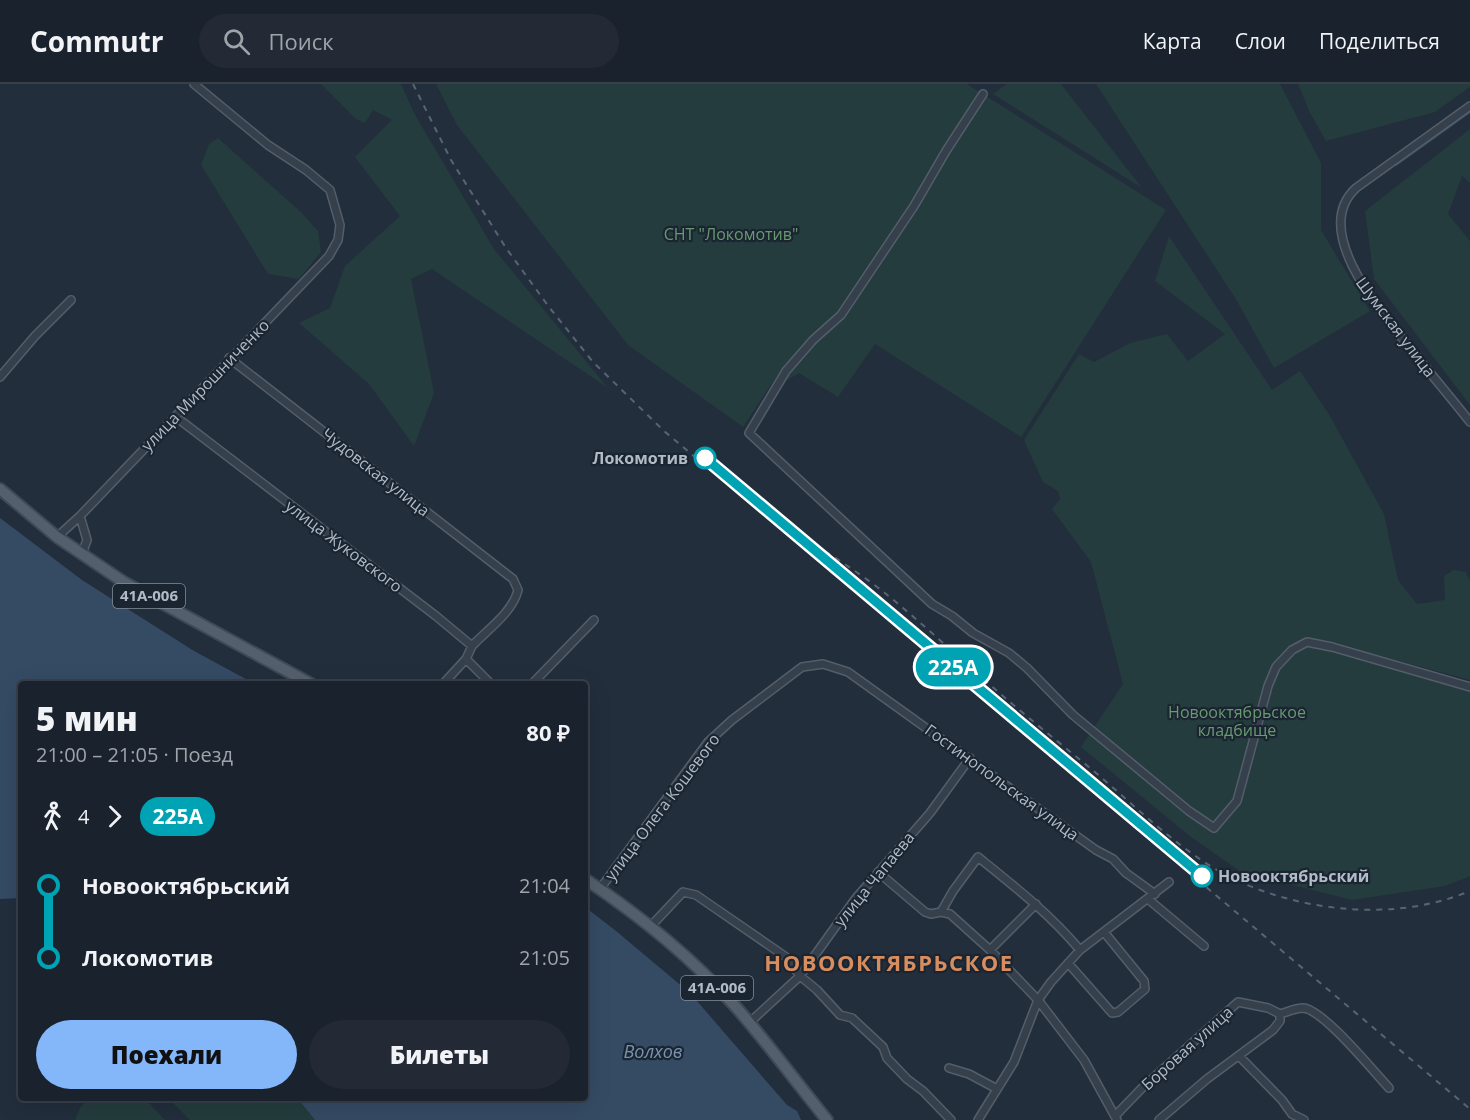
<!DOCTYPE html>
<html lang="ru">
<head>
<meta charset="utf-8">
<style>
  body { margin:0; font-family:"Open Sans",sans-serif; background:#232a35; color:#f1f3f6; height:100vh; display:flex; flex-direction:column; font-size:22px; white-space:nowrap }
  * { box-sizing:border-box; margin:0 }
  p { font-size:20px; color:#9fa4aa }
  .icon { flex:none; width:33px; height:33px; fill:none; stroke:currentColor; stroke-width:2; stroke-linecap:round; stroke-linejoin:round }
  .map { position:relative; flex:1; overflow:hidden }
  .drawer { position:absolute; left:18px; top:597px; width:570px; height:420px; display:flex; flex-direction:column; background:#1a222d; border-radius:6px; box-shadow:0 6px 24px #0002,0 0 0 2px #383f49 }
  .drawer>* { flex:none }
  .badge { padding:0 12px; border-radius:20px; font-size:21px; line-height:39px }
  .map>.badge { position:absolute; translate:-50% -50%; box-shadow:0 0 0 3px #fff }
  .legs { display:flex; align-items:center; gap:9px; height:66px; padding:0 18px; font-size:20px }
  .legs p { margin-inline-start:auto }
  .head { display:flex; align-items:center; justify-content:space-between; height:102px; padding:0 18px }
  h1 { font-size:33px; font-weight:800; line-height:45px }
  .button { display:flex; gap:12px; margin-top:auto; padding:12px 18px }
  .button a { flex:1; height:69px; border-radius:36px; background:#84b7fa; color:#111; font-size:24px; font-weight:800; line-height:69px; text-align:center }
  .button a+a { background:#232a35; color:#f1f3f6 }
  ul { padding:0 18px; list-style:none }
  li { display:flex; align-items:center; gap:21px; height:72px; font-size:22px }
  li i { display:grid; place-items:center; width:9px; height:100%; margin:0 8px; background:currentColor }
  li i::after { content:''; width:15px; height:15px; margin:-8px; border:4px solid; border-radius:50%; background:#1a222d }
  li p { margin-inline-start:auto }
  li:first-child i { background:linear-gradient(#0000 50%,currentColor 0) }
  li:last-child i { background:linear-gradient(currentColor 50%,#0000 0) }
  header { display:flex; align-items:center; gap:36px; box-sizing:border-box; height:84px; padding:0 30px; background:#1a222d; border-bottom:2px solid #383f49 }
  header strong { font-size:28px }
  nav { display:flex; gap:33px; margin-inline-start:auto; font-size:21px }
  .search { width:420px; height:54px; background:#232a35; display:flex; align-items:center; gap:15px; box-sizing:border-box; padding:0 21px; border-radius:33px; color:#9fa4aa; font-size:22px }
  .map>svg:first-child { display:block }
  .green { fill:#243c3d }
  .water { fill:#354b64 }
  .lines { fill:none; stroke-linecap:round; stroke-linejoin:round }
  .stream { stroke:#354b64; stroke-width:2 }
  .street-casing { stroke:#545e6a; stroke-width:10 }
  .primary-casing { stroke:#3f4955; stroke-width:14 }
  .street { stroke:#36404c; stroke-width:7 }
  .primary { stroke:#545f6d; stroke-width:10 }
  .rail { stroke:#586474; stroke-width:2; stroke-dasharray:6 6; stroke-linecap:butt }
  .line-1-casing { stroke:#fff; stroke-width:14 }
  .line-1 { stroke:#00a3b4; stroke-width:9 }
  .stop-1-dot { fill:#fff; stroke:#00a3b4; stroke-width:3 }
  .labels { text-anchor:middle; stroke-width:4.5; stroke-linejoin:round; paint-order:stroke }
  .shield { fill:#1b2531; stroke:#848e9b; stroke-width:1.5 }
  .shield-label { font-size:15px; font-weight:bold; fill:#b1bbc8 }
  .park-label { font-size:16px; fill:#689a71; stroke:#1b2531 }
  .street-label { font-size:16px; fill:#b1bbc8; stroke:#1b2531 }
  .stop-label { font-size:16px; font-weight:bold; fill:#b1bbc8; stroke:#1b2531; text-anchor:end }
  .water-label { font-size:18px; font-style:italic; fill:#7893b1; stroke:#1b2531 }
  .district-label { font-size:22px; font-weight:bold; letter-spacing:1.5px; fill:#d78d5e; stroke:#1b2531 }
</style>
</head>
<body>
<header>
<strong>Commutr</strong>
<div class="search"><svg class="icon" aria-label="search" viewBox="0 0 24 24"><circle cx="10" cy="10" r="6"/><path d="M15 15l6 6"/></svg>Поиск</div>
<nav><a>Карта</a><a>Слои</a><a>Поделиться</a></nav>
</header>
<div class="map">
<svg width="1470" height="1036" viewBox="0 0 1470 1036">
  <rect width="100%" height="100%" fill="#222e3c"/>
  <path class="green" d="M 321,0 L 401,0 L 414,29 L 494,165 L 608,304 L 432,185 L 411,195 L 434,309 L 414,362 L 369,300 L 299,239 L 330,224 L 345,182 L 400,132 L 355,73 L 392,36 L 373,26 L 365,39 L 356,35 Z
    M 436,0 L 967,0 L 1166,126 L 1021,353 L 875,260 L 838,313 L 799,289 L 786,297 L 777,292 L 743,343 L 628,261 L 457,41 Z
    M 1007,0 L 1061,0 L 1142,104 L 993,10 Z
    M 1096,0 L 1280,0 L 1321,79 L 1321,146 L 1370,227 L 1274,284 L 1237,217 Z
    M 1298,0 L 1470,0 L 1470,3 L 1435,28 L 1326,57 L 1310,29 Z
    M 1470,45 L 1470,99 L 1462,92 L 1448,130 L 1470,157 L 1470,321 L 1374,195 L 1365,127 Z
    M 218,54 L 302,129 L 318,147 L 321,168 L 299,195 L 268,190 L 201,81 L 209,60 Z
    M 1169,152 L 1272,306 L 1300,287 L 1330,332 L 1384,430 L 1398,496 L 1417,520 L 1445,516 L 1444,492 L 1454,486 L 1466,488 L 1470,497 L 1470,596 L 1328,558 L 1333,568 L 1470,608 L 1470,792 L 1445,802 L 1352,816 L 1241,788 L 1191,753 L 1081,663 L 1123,600 L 1091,478 L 1052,425 L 1060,415 L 1058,407 L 1043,398 L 1024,356 L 1079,270 L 1094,278 L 1130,259 L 1167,250 L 1188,277 L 1225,250 L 1155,197 Z
    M 89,1014 L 144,1014 L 165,1036 L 75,1036 L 80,1024 Z
    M 168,1014 L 286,1014 L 290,1018 L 299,1017 L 315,1036 L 190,1036 Z"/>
  <path class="water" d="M 0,434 L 82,496 L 194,567 L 255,600 L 21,600 L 21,814 L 0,815 Z
    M 585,823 L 616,847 L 690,909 L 787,1021 L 797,1027 L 801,1036 L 315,1036 L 297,1014 L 585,1014 Z"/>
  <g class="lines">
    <path class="stream" d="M 1396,81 L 1470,28"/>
    <defs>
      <path id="street" d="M 983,10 L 946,67 L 914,122 L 841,231 L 813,256 L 786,287 L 749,349 L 932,520 L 952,532 L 973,549 L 1009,569 L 1027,584 L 1073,631 L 1189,727 L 1214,744 L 1237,717 L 1268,602 L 1276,583 L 1292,566 L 1307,558 L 1332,563 L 1470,603
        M 1470,22 L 1356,104 C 1308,148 1386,234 1415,270 C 1433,293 1452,315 1470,338
        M 229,274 L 513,495 L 518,506 C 513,528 487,546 472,562
        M 0,293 L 35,252 L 71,216
        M 176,333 L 436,532 L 472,562 L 466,575 L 491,600
        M 80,432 L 87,456 L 82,470
        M 57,453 L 80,432 L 329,172 L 338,156 L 340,141 L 330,106 L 306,86 L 268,61 L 194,0
        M 443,600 L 466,575
        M 532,600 L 594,536
        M 878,788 L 925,828 L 931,830 L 941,828 L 950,830 L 990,866 L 1038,916 L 1084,976 L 1117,1036
        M 600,805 L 708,658 L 732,636 L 802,583 L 823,580 L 848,588 L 1096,766 L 1113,775 L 1126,789 L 1155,810
        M 1148,815 L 1204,862
        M 941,828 L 953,807 L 978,773 C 1014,802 1050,830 1080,866
        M 650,843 L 683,808 L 696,811 L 786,873 L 800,892 L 817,906 L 840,931 L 852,934 L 883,963 L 887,974 L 907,995 L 923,1007 L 951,1036
        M 990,866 L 1036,820
        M 1068,879 L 1112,929 L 1118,928 L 1145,905 L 1144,897 L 1104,848
        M 1280,930 C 1287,928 1296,924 1303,924 C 1323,925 1374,988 1389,1004
        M 749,939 L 800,892 L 856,814 L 930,729 L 970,674
        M 1239,972 L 1282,1016 L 1292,1030 L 1304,1036
        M 949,984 L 969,990 L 997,1005
        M 1116,1031 L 1142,1004 L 1238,918 L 1268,924 L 1280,930
        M 978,1036 L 1014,978 L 1038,916 L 1051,898 L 1080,866 L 1169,798
        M 1159,1036 L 1207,995 L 1273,946 L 1280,937 L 1280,930"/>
      <path id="primary" d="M 0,405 L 57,453 L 125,499 L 311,600
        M 585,795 C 639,831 691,873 735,922 C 767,958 796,998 827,1036"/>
    </defs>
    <use href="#street" class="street-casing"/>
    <use href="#primary" class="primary-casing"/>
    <use href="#street" class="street"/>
    <use href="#primary" class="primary"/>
    <path class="rail" d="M 413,0 L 451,76 L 506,164 L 549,223 L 593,278 L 664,347 L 1470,1025
      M 795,447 C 824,467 854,485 881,506 C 918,535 952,568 988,599 C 1023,630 1060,659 1096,689 C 1140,726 1187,774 1240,798 C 1311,829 1398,837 1470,807"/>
  </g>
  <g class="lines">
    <defs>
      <path id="line-1" d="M 705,374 L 1202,792"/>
    </defs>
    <use href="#line-1" class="line-1-casing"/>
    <use href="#line-1" class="line-1"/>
  </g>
  <g class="stop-1-dot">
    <circle cx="705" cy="374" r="10"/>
    <circle cx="1202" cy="792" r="10"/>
  </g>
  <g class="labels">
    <g class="shield">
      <rect x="113" y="500" width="72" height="24" rx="4.5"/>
      <rect x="681" y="892" width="72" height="24" rx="4.5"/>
    </g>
    <g class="shield-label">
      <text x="149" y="517">41А-006</text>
      <text x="717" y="909">41А-006</text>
    </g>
    <g class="park-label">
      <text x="731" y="156">СНТ "Локомотив"</text>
      <text x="1237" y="634">Новооктябрьское<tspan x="1237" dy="18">кладбище</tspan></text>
    </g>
    <g class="street-label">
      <text transform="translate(1396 243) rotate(53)" y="6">Шумская улица</text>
      <text transform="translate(205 301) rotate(-46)" y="6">улица Мирошниченко</text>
      <text transform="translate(376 388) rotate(38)" y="6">Чудовская улица</text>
      <text transform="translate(344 462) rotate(37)" y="6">улица Жуковского</text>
      <text transform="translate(1002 698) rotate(36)" y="6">Гостинопольская улица</text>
      <text transform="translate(662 723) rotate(-53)" y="6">улица Олега Кошевого</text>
      <text transform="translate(874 795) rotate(-51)" y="6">улица Чапаева</text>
      <text transform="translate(1187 964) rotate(-42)" y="6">Боровая улица</text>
    </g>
    <g class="stop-label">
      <text x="688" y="380">Локомотив</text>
      <text x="1218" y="798" text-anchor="start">Новооктябрьский</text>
    </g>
    <g class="water-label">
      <text x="653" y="974">Волхов</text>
    </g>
    <g class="district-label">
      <text x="889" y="887">НОВООКТЯБРЬСКОЕ</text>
    </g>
  </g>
</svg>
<b class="badge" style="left:953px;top:583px;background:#00a3b4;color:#fff">225А</b>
<section class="drawer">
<div class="head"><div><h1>5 мин</h1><p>21:00 – 21:05 · Поезд</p></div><b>80 ₽</b></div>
<div class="legs"><svg class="icon" aria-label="walk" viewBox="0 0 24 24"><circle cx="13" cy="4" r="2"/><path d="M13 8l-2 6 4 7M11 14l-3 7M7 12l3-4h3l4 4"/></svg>4<svg class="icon" aria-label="forward" viewBox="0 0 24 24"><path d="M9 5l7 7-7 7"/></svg><b class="badge" style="background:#00a3b4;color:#fff">225А</b></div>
<ul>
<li><i style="color:#00a3b4"></i><b>Новооктябрьский</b><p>21:04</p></li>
<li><i style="color:#00a3b4"></i><b>Локомотив</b><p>21:05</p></li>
</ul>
<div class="button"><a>Поехали</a><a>Билеты</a></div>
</section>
</div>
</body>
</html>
